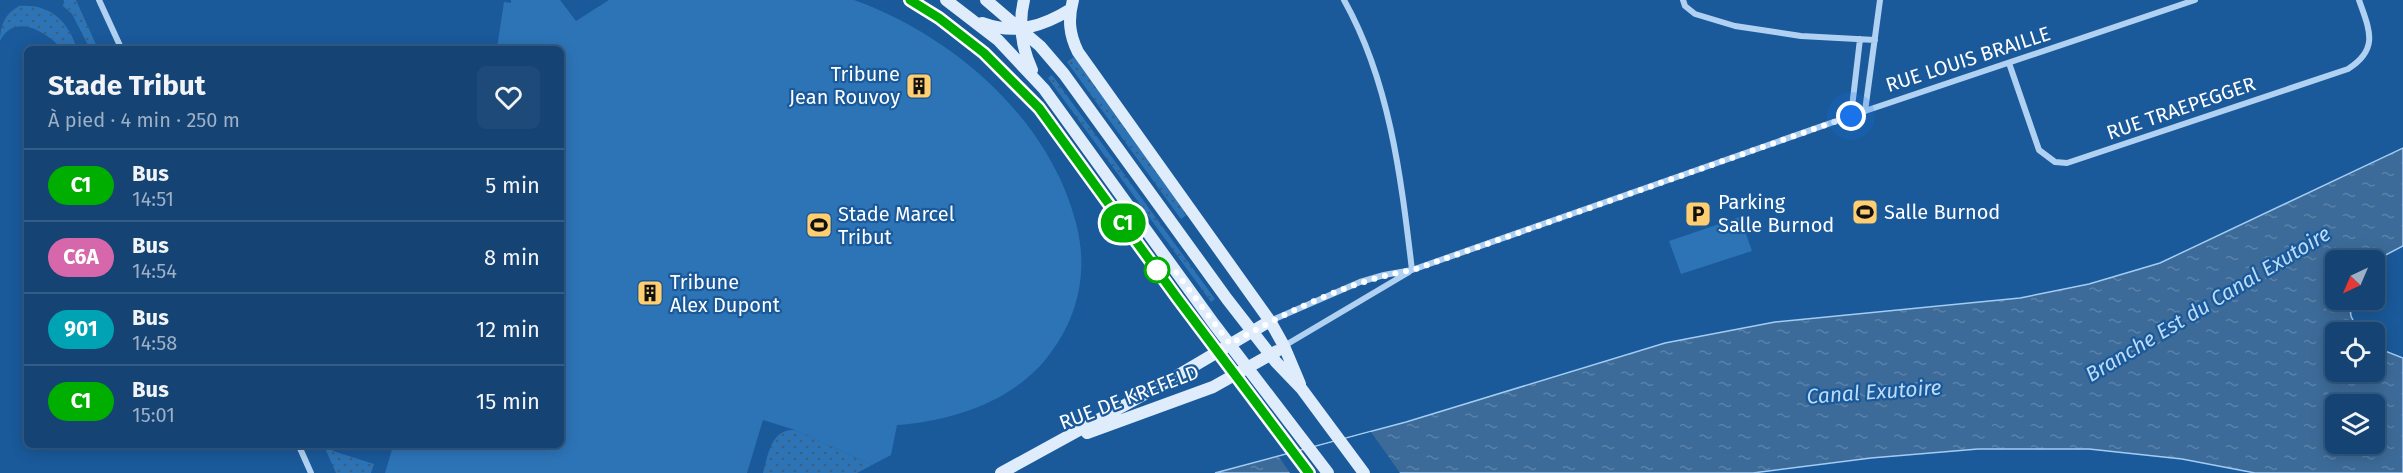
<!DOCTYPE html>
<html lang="fr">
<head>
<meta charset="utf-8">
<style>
  body { margin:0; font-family:"Fira Sans",sans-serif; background:#1d4a79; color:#f1f3f6; height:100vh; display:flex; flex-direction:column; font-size:22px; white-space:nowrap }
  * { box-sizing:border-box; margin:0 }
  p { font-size:20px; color:#9db0c5 }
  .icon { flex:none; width:33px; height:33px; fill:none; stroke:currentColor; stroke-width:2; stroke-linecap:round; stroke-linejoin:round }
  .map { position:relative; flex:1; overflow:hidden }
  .panel { position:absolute; left:24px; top:46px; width:540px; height:402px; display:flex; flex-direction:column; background:#144374; border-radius:9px; box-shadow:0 3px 15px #0003,0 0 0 2px #335c86 }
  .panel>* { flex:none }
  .badge { padding:0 12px; border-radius:20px; font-size:21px; line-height:39px }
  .needle { width:39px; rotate:224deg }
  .tools { position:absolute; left:2325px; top:250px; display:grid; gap:12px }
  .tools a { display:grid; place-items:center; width:60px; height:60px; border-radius:9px; background:#144374; box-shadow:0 3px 15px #0003,0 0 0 2px #335c86; font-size:30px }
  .you { position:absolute; width:30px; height:30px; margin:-15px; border:4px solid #fff; border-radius:50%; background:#1a73e8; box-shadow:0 0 0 9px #1a73e833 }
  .map>.badge { position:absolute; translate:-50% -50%; box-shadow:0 0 0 3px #fff }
  .round { display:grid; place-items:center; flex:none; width:63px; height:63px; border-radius:9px; background:#1d4a79 }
  .headline { display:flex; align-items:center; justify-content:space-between; height:102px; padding:0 24px }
  h1 { font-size:28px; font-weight:700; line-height:45px }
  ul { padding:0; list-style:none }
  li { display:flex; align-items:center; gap:18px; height:72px; padding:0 24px; border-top:2px solid #335c86 }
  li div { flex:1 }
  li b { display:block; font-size:22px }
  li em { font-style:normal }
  li .badge { min-width:66px; font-weight:700; text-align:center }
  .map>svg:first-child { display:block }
  .grass { fill:url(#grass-dots) }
  .pitch { fill:#2d74b7 }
  .water { fill:url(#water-ripples); stroke:#a3ccf3; stroke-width:1.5; fill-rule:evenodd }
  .pier { fill:#1a599a }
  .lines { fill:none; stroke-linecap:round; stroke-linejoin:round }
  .street { stroke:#b0d1f1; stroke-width:6 }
  .secondary { stroke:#deecfc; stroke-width:12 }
  .line-casing { stroke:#fff; stroke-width:14 }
  .line { stroke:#00ae00; stroke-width:9 }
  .walk { stroke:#fff; stroke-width:6; stroke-dasharray:0 10.8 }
  .stop-dot { fill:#fff; stroke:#00ae00; stroke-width:3 }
  .labels { text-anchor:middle; stroke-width:4.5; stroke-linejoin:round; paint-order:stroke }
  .street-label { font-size:20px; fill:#fff; stroke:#1a599a }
  .poi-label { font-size:20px; fill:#fff; stroke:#1a599a; text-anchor:start }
  .water-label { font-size:21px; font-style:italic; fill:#bcdbf7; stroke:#1a599a }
</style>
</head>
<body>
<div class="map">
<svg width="2403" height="473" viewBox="0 0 2403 473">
  <defs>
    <pattern id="grass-dots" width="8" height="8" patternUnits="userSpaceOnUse" patternTransform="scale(1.5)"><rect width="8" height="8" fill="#2d74b7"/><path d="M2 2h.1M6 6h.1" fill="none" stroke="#3e5e7c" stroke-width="1.8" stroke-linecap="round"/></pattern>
    <pattern id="water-ripples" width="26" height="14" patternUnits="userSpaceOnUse" patternTransform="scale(1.5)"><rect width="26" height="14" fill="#3d6b99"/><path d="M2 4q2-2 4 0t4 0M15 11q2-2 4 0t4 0" fill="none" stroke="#5a81a8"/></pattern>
  </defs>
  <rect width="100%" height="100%" fill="#1a599a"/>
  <path class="grass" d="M 64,0 L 76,0 L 98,49 L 90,49 L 72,14 L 63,6 Z
    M 19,6 C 50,3 69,22 77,49 L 62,49 C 46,32 15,12 0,41 C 0,25 5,14 19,6 Z
    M 1074,57 L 1188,214 L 1181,219 L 1067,62 Z
    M 1052,75 L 1215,299 L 1211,302 L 1048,78 Z
    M 790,430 L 795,430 L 872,465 L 857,473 L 763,473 C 768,456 770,433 790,430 Z
    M 324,446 L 331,446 L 333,451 L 374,464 L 371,473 L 336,473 Z"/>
  <path class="pitch" d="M 511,0 L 560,0 L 576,21 L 609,0 L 854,0 C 954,36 1049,119 1076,223 C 1089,272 1078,320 1046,359 C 1011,402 951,421 897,425 L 891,455 L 872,465 L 795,430 L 763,420 L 747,473 L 385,473 L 393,446 L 561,446 L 561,50 L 497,48 L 504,2 L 511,3 Z
    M 1740,217 L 1752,251 L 1681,274 L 1669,241 Z"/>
  <path class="water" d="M 2403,148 L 2403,246 L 2374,261 L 2336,261 L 2336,300 L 2349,300 L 2351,316 L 2359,333 L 2336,333 L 2336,372 L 2374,372 L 2375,347 L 2403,358 L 2403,473 L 2255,473 L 2182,459 L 2089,449 L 1978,449 L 1871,458 L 1753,473 L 1215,473 L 1406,422 L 1665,343 L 1775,322 L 2020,298 L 2089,284 L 2160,263 ZM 2336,405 L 2374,405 L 2374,444 L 2336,444 Z"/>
  <path class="pier" d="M 1371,432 L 1400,473 L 1290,473 L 1279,457 Z"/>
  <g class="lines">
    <path class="street" d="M 99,0 L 122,50
      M 1344,0 C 1390,82 1401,178 1412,270
      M 1683,0 L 1685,6 L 1695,14 L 1735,26 L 1801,36 L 1875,40
      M 2009,63 L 2039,150 L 2055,162 L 2067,163 L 2348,69 C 2380,49 2369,29 2359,0
      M 1865,111 L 1880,0
      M 1851,116 L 1860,39
      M 1270,321 L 1360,282 L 1384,275 L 1412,270 L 1865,111 L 2195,0
      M 1284,346 L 1409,272
      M 299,446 L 311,473"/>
    <path class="secondary" d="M 946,0 L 998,40 L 1044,89 L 1214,324 L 1328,473
      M 986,0 L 1040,46 L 1064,74 L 1227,299 L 1276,362 L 1301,388 L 1364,473
      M 1024,0 C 1018,24 1022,48 1032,70
      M 1073,0 C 1068,19 1069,34 1078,52 L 1270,321 L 1284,346 L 1300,384
      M 982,23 C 1015,35 1042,27 1071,9
      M 1087,433 L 1213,387 L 1277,351
      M 1001,473 L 1165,383 L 1270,321"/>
  </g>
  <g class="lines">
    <defs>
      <path id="line" d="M 910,0 L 939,18 L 984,53 L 1039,108 L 1178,299 L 1309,473"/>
    </defs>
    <use href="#line" class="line-casing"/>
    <use href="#line" class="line"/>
    <path class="walk" d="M 1157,270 L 1173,268 L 1230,344 C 1288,312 1347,281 1413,270 L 1851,116"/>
  </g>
  <defs>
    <symbol id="building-square" viewBox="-11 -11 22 22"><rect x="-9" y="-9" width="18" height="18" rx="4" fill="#ffce70" stroke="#1a599a"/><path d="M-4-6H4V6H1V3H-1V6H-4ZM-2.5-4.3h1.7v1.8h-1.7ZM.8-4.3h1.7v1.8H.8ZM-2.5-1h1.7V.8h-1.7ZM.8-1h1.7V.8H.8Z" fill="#111"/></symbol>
    <symbol id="stadium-square" viewBox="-11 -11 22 22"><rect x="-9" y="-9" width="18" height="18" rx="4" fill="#ffce70" stroke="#1a599a"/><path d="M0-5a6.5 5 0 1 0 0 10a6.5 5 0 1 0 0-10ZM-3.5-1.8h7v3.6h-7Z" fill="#111"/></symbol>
    <symbol id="parking-square" viewBox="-11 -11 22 22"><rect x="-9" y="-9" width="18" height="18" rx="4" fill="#ffce70" stroke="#1a599a"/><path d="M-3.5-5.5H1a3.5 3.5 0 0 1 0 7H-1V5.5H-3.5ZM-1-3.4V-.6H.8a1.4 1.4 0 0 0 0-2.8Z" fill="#111"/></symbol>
  </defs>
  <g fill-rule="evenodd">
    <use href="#building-square" x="904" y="71" width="30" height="30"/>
    <use href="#stadium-square" x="1850" y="197" width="30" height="30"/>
    <use href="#parking-square" x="1683" y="199" width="30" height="30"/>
    <use href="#stadium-square" x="804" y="210" width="30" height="30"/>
    <use href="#building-square" x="635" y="278" width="30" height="30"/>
  </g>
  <circle class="stop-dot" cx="1157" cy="270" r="12"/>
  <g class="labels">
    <g class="street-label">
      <text transform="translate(1968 59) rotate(-18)" y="7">RUE LOUIS BRAILLE</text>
      <text transform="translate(2181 108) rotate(-19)" y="7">RUE TRAEPEGGER</text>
      <text transform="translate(1129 397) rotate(-21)" y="7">RUE DE KREFELD</text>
    </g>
    <g class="poi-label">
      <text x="900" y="81" text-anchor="end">Tribune<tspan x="900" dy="23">Jean Rouvoy</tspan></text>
      <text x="1718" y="209">Parking<tspan x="1718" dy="23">Salle Burnod</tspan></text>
      <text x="1884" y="219">Salle Burnod</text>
      <text x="838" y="221">Stade Marcel<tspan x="838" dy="23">Tribut</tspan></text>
      <text x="670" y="289">Tribune<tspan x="670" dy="23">Alex Dupont</tspan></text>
    </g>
    <g class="water-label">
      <text transform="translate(2208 304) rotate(-31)" y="7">Branche Est du Canal Exutoire</text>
      <text transform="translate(1874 392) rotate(-4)" y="7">Canal Exutoire</text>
    </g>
  </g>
</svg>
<div class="tools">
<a><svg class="needle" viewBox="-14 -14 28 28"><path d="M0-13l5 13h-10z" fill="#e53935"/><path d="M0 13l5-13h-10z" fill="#9db0c5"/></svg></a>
<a><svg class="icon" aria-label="locate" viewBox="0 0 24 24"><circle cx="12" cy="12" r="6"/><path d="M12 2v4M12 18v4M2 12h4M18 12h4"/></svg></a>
<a><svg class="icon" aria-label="layers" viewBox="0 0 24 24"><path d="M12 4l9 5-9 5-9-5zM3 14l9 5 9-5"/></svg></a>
</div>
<div class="you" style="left:1851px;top:116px"></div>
<b class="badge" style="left:1123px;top:223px;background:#00ae00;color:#fff">C1</b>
<section class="panel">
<div class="headline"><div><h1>Stade Tribut</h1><p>À pied · 4 min · 250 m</p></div><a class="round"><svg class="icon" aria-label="heart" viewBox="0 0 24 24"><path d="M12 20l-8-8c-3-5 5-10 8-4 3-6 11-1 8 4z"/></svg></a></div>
<ul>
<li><span class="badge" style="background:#00ae00;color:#fff">C1</span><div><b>Bus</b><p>14:51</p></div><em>5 min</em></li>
<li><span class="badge" style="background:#d767ab;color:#fff">C6A</span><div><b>Bus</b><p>14:54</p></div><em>8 min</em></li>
<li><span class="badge" style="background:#00a3b4;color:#fff">901</span><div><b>Bus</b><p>14:58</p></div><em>12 min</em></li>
<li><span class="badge" style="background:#00ae00;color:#fff">C1</span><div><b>Bus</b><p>15:01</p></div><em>15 min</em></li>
</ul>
</section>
</div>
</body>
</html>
